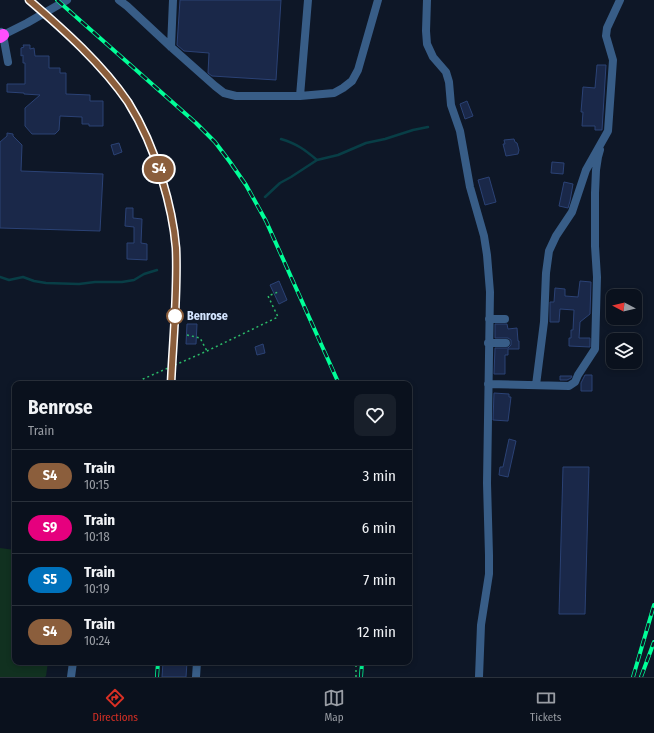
<!DOCTYPE html>
<html lang="en">
<head>
<meta charset="utf-8">
<style>
  body { margin:0; font-family:"Fira Sans Condensed",sans-serif; background:#181f2a; color:#f1f3f6; height:100vh; display:flex; flex-direction:column; font-size:15px; white-space:nowrap }
  * { box-sizing:border-box; margin:0 }
  p { font-size:13px; color:#999da4 }
  .icon { flex:none; width:22px; height:22px; fill:none; stroke:currentColor; stroke-width:2; stroke-linecap:round; stroke-linejoin:round }
  .map { position:relative; flex:1; overflow:hidden }
  .details { position:absolute; left:12px; top:381px; width:400px; height:284px; display:flex; flex-direction:column; background:#0a111d; border-radius:8px; box-shadow:0 2px 6px #0003,0 0 0 1px #2a313b }
  .details>* { flex:none }
  .badge { padding:0 8px; border-radius:13px; font-size:14px; line-height:26px }
  .needle { width:26px; rotate:277deg }
  .fabs { position:absolute; left:606px; top:289px; display:grid; gap:8px }
  .fabs a { display:grid; place-items:center; width:36px; height:36px; border-radius:8px; background:#0a111d; box-shadow:0 2px 6px #0003,0 0 0 1px #2a313b; font-size:20px }
  .map>.badge { position:absolute; translate:-50% -50%; box-shadow:0 0 0 2px #fff }
  .round { display:grid; place-items:center; flex:none; width:42px; height:42px; border-radius:8px; background:#181f2a }
  .overview { display:flex; align-items:center; justify-content:space-between; height:68px; padding:0 16px }
  h1 { font-size:19px; font-weight:700; line-height:30px }
  ul { padding:0; list-style:none }
  li { display:flex; align-items:center; gap:12px; height:52px; padding:0 16px; border-top:1px solid #2a313b }
  li div { flex:1 }
  li b { display:block; font-size:15px }
  li em { font-style:normal }
  li .badge { min-width:44px; font-weight:700; text-align:center }
  .tabs { display:flex; justify-content:space-around; align-items:center; height:56px; border-top:1px solid #2a313b; background:#0a111d; font-size:11px; color:#999da4 }
  .tabs a { display:grid; justify-items:center; gap:2px }
  .tabs .current { color:#d93025 }
  .map>svg:first-child { display:block }
  .green { fill:#113120 }
  .lines { fill:none; stroke-linecap:round; stroke-linejoin:round }
  .stream { stroke:#083e46; stroke-width:2.5 }
  .building { fill:#1a2849; stroke:#2b4275 }
  .path { stroke:#2bbc6a; stroke-width:1.5; stroke-dasharray:2 3; stroke-linecap:butt }
  .minor { stroke:#385d87; stroke-width:8 }
  .highway { stroke:#ff4ffc; stroke-width:12 }
  .rail-casing { stroke:#00ff98; stroke-width:4 }
  .rail { stroke:#0e1727; stroke-width:2.5; stroke-dasharray:8; stroke-linecap:butt }
  .line-casing { stroke:#fff; stroke-width:9 }
  .line { stroke:#8b5e3c; stroke-width:6 }
  .stop-dot { fill:#fff; stroke:#8b5e3c; stroke-width:2 }
  .labels { text-anchor:middle; stroke-width:3; stroke-linejoin:round; paint-order:stroke }
  .stop-label { font-size:12px; font-weight:bold; fill:#d4e5ff; stroke:#0e1727; text-anchor:start }
</style>
</head>
<body>
<div class="map">
<svg width="654" height="677" viewBox="0 0 654 677">
  <rect width="100%" height="100%" fill="#0e1727"/>
  <path class="green" d="M 0,548 L 15,550 L 15,662 L 48,662 L 46,676 L 45,677 L 0,677 Z"/>
  <g class="lines">
    <path class="stream" d="M 281,139 C 297,144 304,149 317,160
      M 265,197 L 280,183 L 291,177 L 317,160 L 338,155 L 366,143 L 385,139 L 413,130 L 428,127
      M 0,277 L 9,280 L 23,277 L 34,281 L 46,283 L 79,284 L 95,282 L 122,282 L 134,280 L 144,274 L 157,270"/>
  </g>
  <path class="building" d="M 180,0 L 281,0 L 276,80 L 212,76 L 208,73 L 209,53 L 184,51 L 177,45 Z
    M 23,45 L 30,45 L 30,49 L 34,48 L 35,56 L 49,56 L 49,68 L 60,68 L 60,73 L 66,73 L 66,94 L 90,95 L 90,101 L 103,101 L 103,126 L 89,126 L 89,124 L 82,124 L 82,117 L 60,116 L 59,130 L 55,134 L 32,134 L 25,126 L 25,108 L 40,95 L 24,94 L 24,93 L 7,92 L 7,84 L 25,84 L 25,63 L 23,63 L 23,55 L 21,56 L 21,48 L 24,47 Z
    M 597,65 L 606,65 L 602,130 L 595,130 L 595,126 L 582,126 L 583,112 L 581,112 L 583,87 L 595,88 Z
    M 467,101 L 473,116 L 465,119 L 460,104 Z
    M 7,133 L 13,134 L 13,136 L 22,145 L 21,171 L 103,174 L 100,231 L 0,228 L 0,142 L 7,136 Z
    M 514,139 L 515,142 L 517,143 L 519,150 L 518,154 L 506,156 L 503,144 L 505,144 L 504,140 Z
    M 119,143 L 122,152 L 114,155 L 111,145 Z
    M 552,162 L 564,163 L 563,174 L 551,173 Z
    M 489,177 L 496,202 L 485,205 L 478,180 Z
    M 564,182 L 573,184 L 570,201 L 568,208 L 559,206 Z
    M 126,208 L 133,208 L 133,218 L 142,219 L 141,243 L 147,244 L 147,260 L 127,259 L 127,243 L 134,243 L 134,227 L 125,226 Z
    M 279,281 L 287,300 L 279,304 L 270,285 Z
    M 580,281 L 591,282 L 590,314 L 580,322 L 579,338 L 590,338 L 590,347 L 569,346 L 569,338 L 571,338 L 571,330 L 573,330 L 574,310 L 560,309 L 559,322 L 550,322 L 550,302 L 554,302 L 555,288 L 565,289 L 565,296 L 578,297 Z
    M 187,324 L 197,324 L 196,344 L 186,344 Z
    M 495,324 L 507,324 L 508,329 L 517,328 L 518,341 L 519,341 L 519,349 L 508,349 L 508,355 L 505,355 L 505,374 L 494,374 L 495,348 L 508,348 L 511,345 L 511,340 L 508,338 L 495,338 Z
    M 263,344 L 265,353 L 257,355 L 255,347 Z
    M 585,375 L 592,375 L 592,391 L 581,391 L 581,383 Z
    M 560,376 L 572,376 L 571,378 L 567,380 L 560,380 Z
    M 494,393 L 509,394 L 509,397 L 511,397 L 508,421 L 493,420 Z
    M 509,439 L 516,441 L 508,477 L 499,475 L 500,467 L 503,467 Z
    M 563,467 L 589,467 L 585,614 L 559,614 Z
    M 163,662 L 187,662 L 186,677 L 162,677 Z"/>
  <g class="lines">
    <path class="path" d="M 187,335 L 200,338 L 207,351
      M 134,384 L 143,379 L 207,351 L 278,317 L 268,296 L 278,292
      M 356,677 L 356,662"/>
    <path class="minor" d="M 119,0 L 127,6 L 171,47 L 215,86 L 224,93 L 236,96 L 300,96 L 308,0
      M 427,0 L 426,31 L 427,44 L 433,57 L 446,72 L 449,82 L 451,105 L 460,131 L 470,187 L 484,236 L 487,255 L 490,292 L 487,483 L 489,555 L 489,574 L 481,625 L 479,677
      M 1,32 L 3,35 L 8,62
      M 3,35 L 27,23 L 67,0
      M 171,47 L 173,0
      M 300,96 L 334,93 L 343,88 L 352,81 L 358,70 L 378,0
      M 489,319 L 505,319
      M 488,343 L 506,343
      M 488,384 L 569,386 L 575,382 L 578,375 L 595,349 L 597,277 L 595,246 L 595,193 L 596,170 L 598,157 L 600,150
      M 536,385 L 544,322 L 546,273 L 549,251 L 556,236 L 572,212 L 586,170 L 608,131 L 613,60 L 606,36 L 607,28 L 620,0
      M 71,677 L 73,662
      M 196,677 L 197,662"/>
    <path class="highway" d="M 0,37 L 3,35"/>
    <defs>
      <path id="rail" d="M 29,0 C 64,30 102,64 128,102 C 143,126 154,152 162,179 C 169,202 174,224 176,248 C 178,293 173,339 171,384
        M 57,0 L 196,123 L 215,142 L 230,162 L 246,185 L 266,221 L 339,384
        M 157,677 L 158,662
        M 361,677 L 362,662
        M 633,677 L 654,605
        M 641,677 L 654,642"/>
    </defs>
    <use href="#rail" class="rail-casing"/>
    <use href="#rail" class="rail"/>
  </g>
  <g class="lines">
    <defs>
      <path id="line" d="M 29,0 C 64,30 102,64 128,102 C 143,126 154,152 162,179 C 169,202 174,224 176,248 C 178,293 173,339 171,384"/>
    </defs>
    <use href="#line" class="line-casing"/>
    <use href="#line" class="line"/>
  </g>
  <circle class="stop-dot" cx="175" cy="316" r="8"/>
  <g class="labels">
    <g class="stop-label">
      <text x="187" y="320">Benrose</text>
    </g>
  </g>
</svg>
<div class="fabs">
<a><svg class="needle" viewBox="-14 -14 28 28"><path d="M0-13l5 13h-10z" fill="#e53935"/><path d="M0 13l5-13h-10z" fill="#999da4"/></svg></a>
<a><svg class="icon" aria-label="layers" viewBox="0 0 24 24"><path d="M12 4l9 5-9 5-9-5zM3 14l9 5 9-5"/></svg></a>
</div>
<b class="badge" style="left:159px;top:169px;background:#8b5e3c;color:#fff">S4</b>
<section class="details">
<div class="overview"><div><h1>Benrose</h1><p>Train</p></div><a class="round"><svg class="icon" aria-label="heart" viewBox="0 0 24 24"><path d="M12 20l-8-8c-3-5 5-10 8-4 3-6 11-1 8 4z"/></svg></a></div>
<ul>
<li><span class="badge" style="background:#8b5e3c;color:#fff">S4</span><div><b>Train</b><p>10:15</p></div><em>3 min</em></li>
<li><span class="badge" style="background:#e6007e;color:#fff">S9</span><div><b>Train</b><p>10:18</p></div><em>6 min</em></li>
<li><span class="badge" style="background:#0072bc;color:#fff">S5</span><div><b>Train</b><p>10:19</p></div><em>7 min</em></li>
<li><span class="badge" style="background:#8b5e3c;color:#fff">S4</span><div><b>Train</b><p>10:24</p></div><em>12 min</em></li>
</ul>
</section>
</div>
<nav class="tabs">
<a class="current"><svg class="icon" aria-label="directions" viewBox="0 0 24 24"><path d="M12 3l9 9-9 9-9-9zM9 14v-3h6M13 9l2 2-2 2"/></svg>Directions</a>
<a><svg class="icon" aria-label="map" viewBox="0 0 24 24"><path d="M3 6l6-2 6 2 6-2v14l-6 2-6-2-6 2zM9 4v14M15 6v14"/></svg>Map</a>
<a><svg class="icon" aria-label="tickets" viewBox="0 0 24 24"><path d="M3 7h18v10H3zM15 7v10"/></svg>Tickets</a>
</nav>
</body>
</html>
